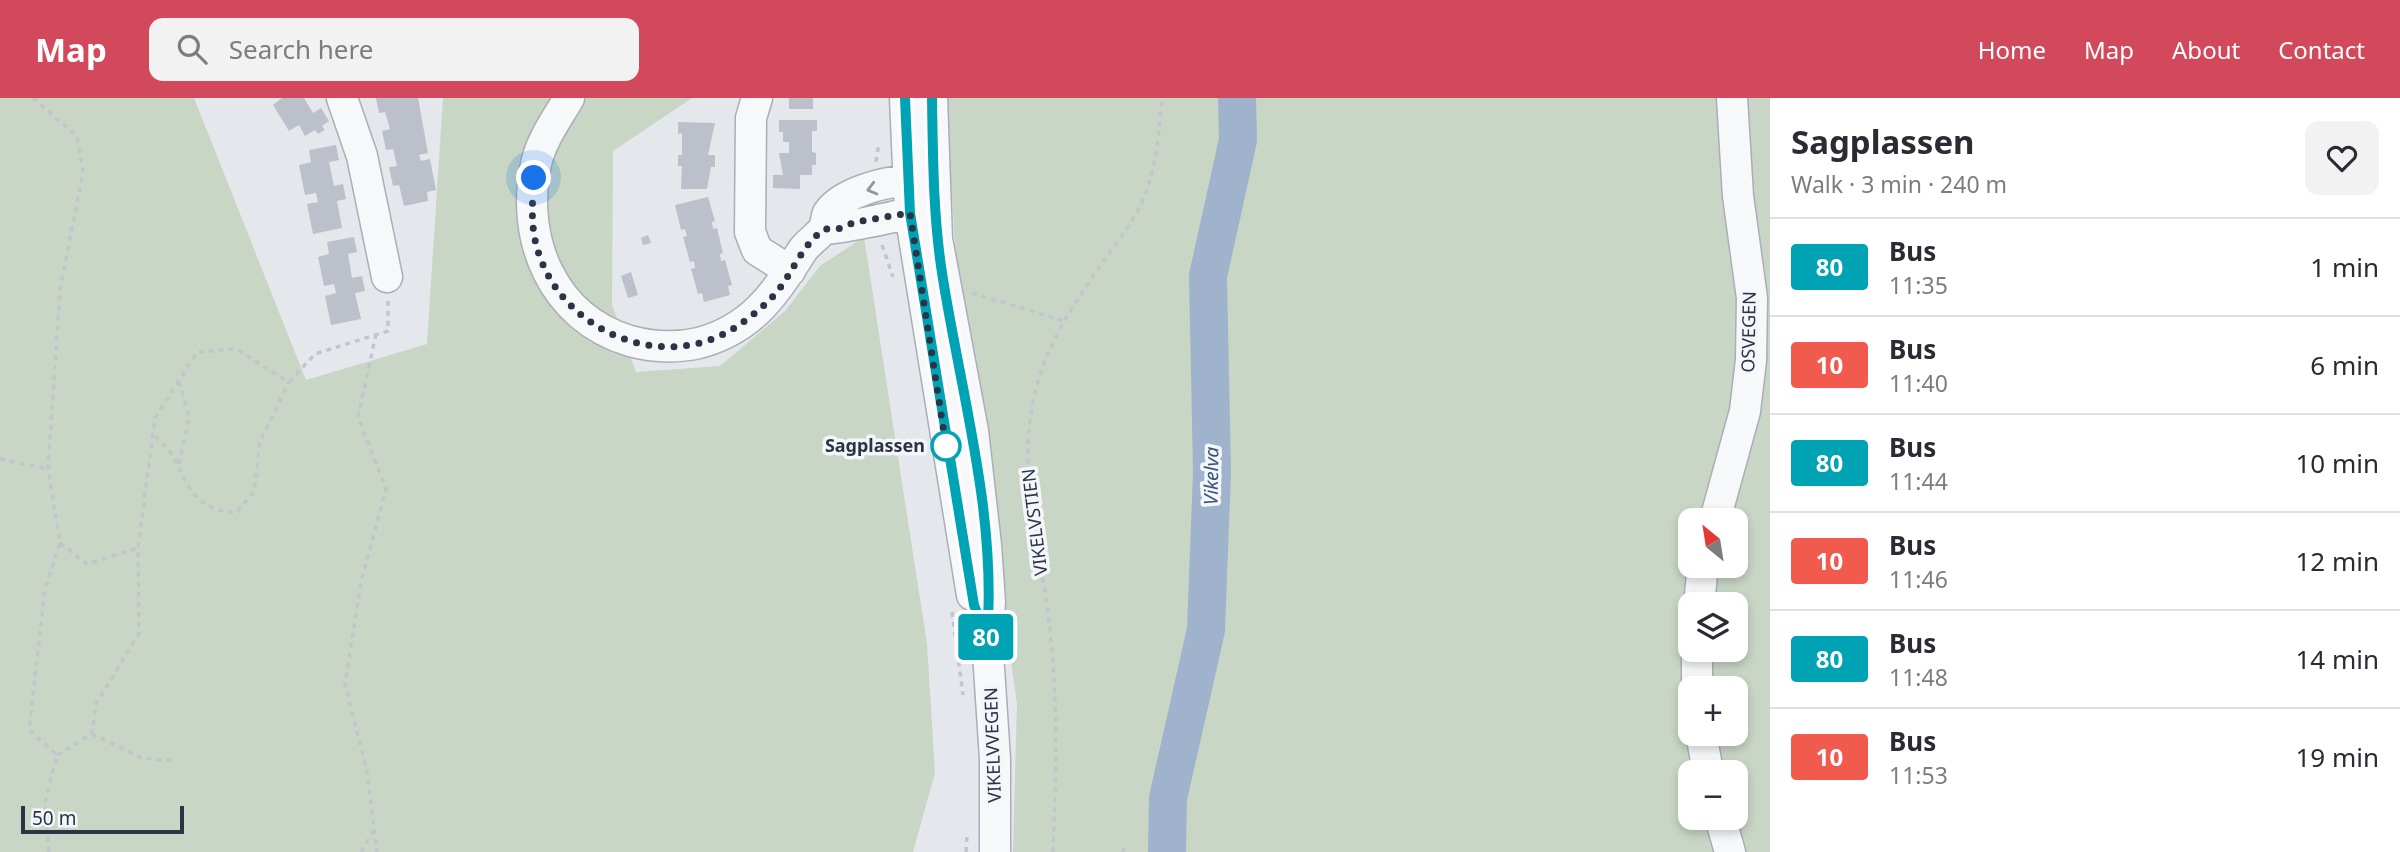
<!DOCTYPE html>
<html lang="en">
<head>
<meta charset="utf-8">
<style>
  body { margin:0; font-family:"Noto Sans",sans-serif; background:#f2f2f3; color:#2b2b33; height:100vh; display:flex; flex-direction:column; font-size:26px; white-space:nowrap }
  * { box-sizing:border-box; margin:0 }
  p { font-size:23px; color:#7c7c81 }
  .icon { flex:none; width:38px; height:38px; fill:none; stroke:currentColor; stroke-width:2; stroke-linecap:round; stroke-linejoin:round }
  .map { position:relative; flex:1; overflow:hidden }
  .panel { display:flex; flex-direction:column; background:#fff; width:630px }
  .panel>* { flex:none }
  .badge { padding:0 14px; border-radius:5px; font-size:24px; line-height:46px }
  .needle { width:46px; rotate:330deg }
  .fabs { position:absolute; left:1678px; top:410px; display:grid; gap:14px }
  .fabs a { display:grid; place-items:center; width:70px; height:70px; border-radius:14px; background:#fff; box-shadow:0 4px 10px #0003; font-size:35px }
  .scale { position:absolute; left:21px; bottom:18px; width:163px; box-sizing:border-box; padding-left:7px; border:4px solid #2b3445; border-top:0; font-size:19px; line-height:24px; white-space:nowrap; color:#2b3445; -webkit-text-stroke:5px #f4f6f9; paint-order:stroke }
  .you { position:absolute; width:35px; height:35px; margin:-18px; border:5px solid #fff; border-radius:50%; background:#1a73e8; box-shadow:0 0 0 10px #1a73e833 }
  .map>.badge { position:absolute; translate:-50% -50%; box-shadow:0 0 0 4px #fff }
  .round { display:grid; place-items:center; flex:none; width:74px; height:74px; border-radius:14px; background:#f2f2f3 }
  .overview { display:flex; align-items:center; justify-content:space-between; height:119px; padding:0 21px }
  h1 { font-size:33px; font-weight:700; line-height:52px }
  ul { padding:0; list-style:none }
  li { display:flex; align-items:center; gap:21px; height:98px; padding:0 21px; border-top:2px solid #e1e1e2 }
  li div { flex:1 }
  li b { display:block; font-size:26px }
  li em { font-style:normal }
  li .badge { min-width:77px; font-weight:700; text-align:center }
  header { display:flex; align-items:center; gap:42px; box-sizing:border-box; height:98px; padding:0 35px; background:#d1495b; color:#fff }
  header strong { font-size:33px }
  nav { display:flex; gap:38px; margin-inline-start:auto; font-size:24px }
  .search { width:490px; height:63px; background:#f2f2f3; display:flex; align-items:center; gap:18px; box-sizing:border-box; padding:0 24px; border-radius:14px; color:#7c7c81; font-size:26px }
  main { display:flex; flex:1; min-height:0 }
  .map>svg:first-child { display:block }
  .green { fill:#c9d6c5; fill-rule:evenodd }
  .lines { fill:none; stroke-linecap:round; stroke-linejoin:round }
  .river { stroke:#9fb4cc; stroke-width:38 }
  .building { fill:#bbc0ca }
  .minor-casing { stroke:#a9aeb7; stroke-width:33 }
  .path { stroke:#c2c5cb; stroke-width:3.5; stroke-dasharray:5 5; stroke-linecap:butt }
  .minor { stroke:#f7f8fa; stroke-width:30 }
  .oneway { stroke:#9196a0 }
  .line-casing { stroke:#fff; stroke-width:16 }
  .line { stroke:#00a3b4; stroke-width:10 }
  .walk { stroke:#2b3445; stroke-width:7; stroke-dasharray:0 12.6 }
  .stop-dot { fill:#fff; stroke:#00a3b4; stroke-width:3.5 }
  .labels { text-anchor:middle; stroke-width:7; stroke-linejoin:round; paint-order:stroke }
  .street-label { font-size:18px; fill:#2b3445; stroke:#f4f6f9 }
  .stop-label { font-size:18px; font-weight:bold; fill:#2b3445; stroke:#f4f6f9; text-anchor:end }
  .water-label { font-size:19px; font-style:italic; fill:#34527a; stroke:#f4f6f9 }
</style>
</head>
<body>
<header>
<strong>Map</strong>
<div class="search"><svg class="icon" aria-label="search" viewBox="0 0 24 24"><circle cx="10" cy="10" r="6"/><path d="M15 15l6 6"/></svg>Search here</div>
<nav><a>Home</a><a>Map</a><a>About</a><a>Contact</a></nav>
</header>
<main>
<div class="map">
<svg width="1770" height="754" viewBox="0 0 1770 754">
  <rect width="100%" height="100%" fill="#e4e7ec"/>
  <path class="green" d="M 0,0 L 194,0 L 306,282 L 427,246 L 443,0 L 692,0 L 613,53 L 612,207 L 636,274 L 720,268 L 785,213 L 820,168 L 864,139 L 927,546 L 935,675 L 913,754 L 0,754 Z
    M 946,0 L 1770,0 L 1770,754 L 1013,754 L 1017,606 L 957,180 ZM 1690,422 L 1736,422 L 1736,467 L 1690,467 ZM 1690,506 L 1736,506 L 1736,551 L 1690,551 ZM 1690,590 L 1736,590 L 1736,635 L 1690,635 ZM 1690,674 L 1736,674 L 1736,719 L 1690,719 Z"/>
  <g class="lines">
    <path class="river" d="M 1167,754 L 1168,700 L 1206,532 L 1212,374 L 1208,178 L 1238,42 L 1237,0"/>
  </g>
  <path class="building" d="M 282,0 L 304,0 L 313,15 L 321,10 L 329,23 L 322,28 L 325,32 L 318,36 L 315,32 L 305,38 L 299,27 L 289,33 L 273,7 Z
    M 376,0 L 418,0 L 428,55 L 419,57 L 421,63 L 430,61 L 436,92 L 427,94 L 428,103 L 404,108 L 399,87 L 393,88 L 389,69 L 397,68 L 393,51 L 386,52 L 382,33 L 390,31 L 385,14 L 379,15 Z
    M 789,0 L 813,0 L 813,11 L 789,11 Z
    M 779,22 L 817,22 L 817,33 L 812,33 L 812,54 L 816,55 L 816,67 L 812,67 L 812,77 L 800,77 L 800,91 L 773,90 L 773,77 L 783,77 L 779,55 L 789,55 L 789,44 L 783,44 L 783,34 L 779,34 Z
    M 678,24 L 715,25 L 708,57 L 715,57 L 715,69 L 711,69 L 707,91 L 681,91 L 682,68 L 678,68 L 678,57 L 682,57 L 682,35 L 678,36 Z
    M 336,47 L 339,62 L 329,64 L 334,88 L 343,86 L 346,101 L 337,103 L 342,130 L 313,136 L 307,106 L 318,104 L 316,95 L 305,97 L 299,67 L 311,64 L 309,52 Z
    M 708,99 L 715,123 L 712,124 L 713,131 L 717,130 L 723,155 L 720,156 L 721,163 L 725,162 L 732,187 L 728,188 L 730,197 L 704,204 L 702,195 L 698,196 L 691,171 L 695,170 L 694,163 L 690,164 L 683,139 L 687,138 L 685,131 L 681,132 L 675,107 Z
    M 648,137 L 651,145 L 643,147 L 641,140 Z
    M 354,139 L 357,154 L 348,156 L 352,180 L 362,178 L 365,193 L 355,195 L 361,221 L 331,227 L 325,198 L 336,195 L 334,186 L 324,188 L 318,159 L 329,156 L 327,144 Z
    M 631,174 L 638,197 L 628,200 L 621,178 Z"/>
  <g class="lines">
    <defs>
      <path id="minor" d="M 342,0 L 362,58 L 387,179
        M 569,0 C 557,21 541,42 536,66 C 520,142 553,220 630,243 C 652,249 677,250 699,245 C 752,231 775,196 802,153 C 808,144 819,138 824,130 C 826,125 826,119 828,115 C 842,95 883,84 905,83 C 914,83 926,91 935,95
        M 757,0 L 751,20 L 750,134 L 757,152 L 790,173
        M 905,0 L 910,115 L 972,497
        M 932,0 L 937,141 L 973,333 L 986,447 L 990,504 L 987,540 L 995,661 L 995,754
        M 824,131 C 837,131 892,120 907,115 C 914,113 920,107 925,103
        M 1715,422 L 1745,313 L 1751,262 L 1752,200 L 1738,98 L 1732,0
        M 1699,506 L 1703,467
        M 1697,551 L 1697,590
        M 1701,635 L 1708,674
        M 1720,719 L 1730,754"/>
    </defs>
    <use href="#minor" class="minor-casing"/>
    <path class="path" d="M 33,0 L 77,38 L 83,74 L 60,192 L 48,371 L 60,445 L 45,491 L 29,632 L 57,657
      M 876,64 L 879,44
      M 882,147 L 893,179
      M 972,195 L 1064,223
      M 376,236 L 358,319 L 386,391 L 361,484 L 345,586 L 367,674 L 377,754
      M 155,338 C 193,369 176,409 236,415 L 254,394 L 260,343 L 289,284
      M 0,361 L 48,371
      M 179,366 L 189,320 L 180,285
      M 60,445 L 87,466 L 138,450
      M 952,514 L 963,597
      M 92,636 L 142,660 L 177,663
      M 57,657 L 92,636 L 96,606 L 139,535 L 138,450 L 155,320 L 197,254 L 236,251 L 289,284 L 315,256 L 388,233 L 388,203
      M 49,754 L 45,704 L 57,657
      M 361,754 L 374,732
      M 966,754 L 967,737
      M 1053,754 C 1056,680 1058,606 1050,532 C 1041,447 1014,379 1036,291 C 1048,242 1079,198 1108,157 C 1119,141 1132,125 1140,108 C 1156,76 1159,36 1162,0
      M 1122,754 L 1126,747"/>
    <use href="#minor" class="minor"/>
  </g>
  <defs><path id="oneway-chevron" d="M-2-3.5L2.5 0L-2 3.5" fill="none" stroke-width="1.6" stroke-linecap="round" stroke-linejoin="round" transform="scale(1.75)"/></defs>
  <use class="oneway" href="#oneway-chevron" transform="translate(872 91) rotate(165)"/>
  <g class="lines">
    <defs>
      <path id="line" d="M 905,0 L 910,115 L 974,507 L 987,540 C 997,418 962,300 943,181 C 933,121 933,60 932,0"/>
    </defs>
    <use href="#line" class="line-casing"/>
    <use href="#line" class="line"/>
    <path class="walk" d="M 534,80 C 532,107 530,133 540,159 C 567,236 666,275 736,229 C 755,216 774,201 786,181 C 798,162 806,145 824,131 L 838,131 L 855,124 L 910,115 L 946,348"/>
  </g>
  <circle class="stop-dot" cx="946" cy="348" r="14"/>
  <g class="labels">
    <g class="street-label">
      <text transform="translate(1749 234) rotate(-89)" y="6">OSVEGEN</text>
      <text transform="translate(1035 424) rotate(-97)" y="6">VIKELVSTIEN</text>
      <text transform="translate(993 647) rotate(-92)" y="6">VIKELVVEGEN</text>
    </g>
    <g class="stop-label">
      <text x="925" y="354">Sagplassen</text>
    </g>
    <g class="water-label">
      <text transform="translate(1211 378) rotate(-89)" y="7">Vikelva</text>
    </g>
  </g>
</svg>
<div class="fabs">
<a><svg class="needle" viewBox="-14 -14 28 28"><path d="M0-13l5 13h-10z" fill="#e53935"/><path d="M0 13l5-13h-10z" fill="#7c7c81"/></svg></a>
<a><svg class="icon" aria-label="layers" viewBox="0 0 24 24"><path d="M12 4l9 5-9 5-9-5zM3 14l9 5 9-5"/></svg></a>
<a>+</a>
<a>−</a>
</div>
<div class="scale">50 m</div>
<div class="you" style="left:534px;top:80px"></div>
<b class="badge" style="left:986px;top:539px;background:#00a3b4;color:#fff">80</b>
</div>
<section class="panel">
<div class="overview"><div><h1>Sagplassen</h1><p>Walk · 3 min · 240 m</p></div><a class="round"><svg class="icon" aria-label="heart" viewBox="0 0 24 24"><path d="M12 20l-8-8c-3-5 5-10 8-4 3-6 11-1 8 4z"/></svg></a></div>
<ul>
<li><span class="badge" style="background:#00a3b4;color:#fff">80</span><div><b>Bus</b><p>11:35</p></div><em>1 min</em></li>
<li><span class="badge" style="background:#f15b4e;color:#fff">10</span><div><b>Bus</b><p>11:40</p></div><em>6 min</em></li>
<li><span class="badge" style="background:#00a3b4;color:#fff">80</span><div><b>Bus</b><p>11:44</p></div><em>10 min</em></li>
<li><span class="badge" style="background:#f15b4e;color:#fff">10</span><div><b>Bus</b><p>11:46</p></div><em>12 min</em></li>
<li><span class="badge" style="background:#00a3b4;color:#fff">80</span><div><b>Bus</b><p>11:48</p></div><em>14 min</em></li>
<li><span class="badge" style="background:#f15b4e;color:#fff">10</span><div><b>Bus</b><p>11:53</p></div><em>19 min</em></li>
</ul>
</section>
</main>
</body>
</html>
